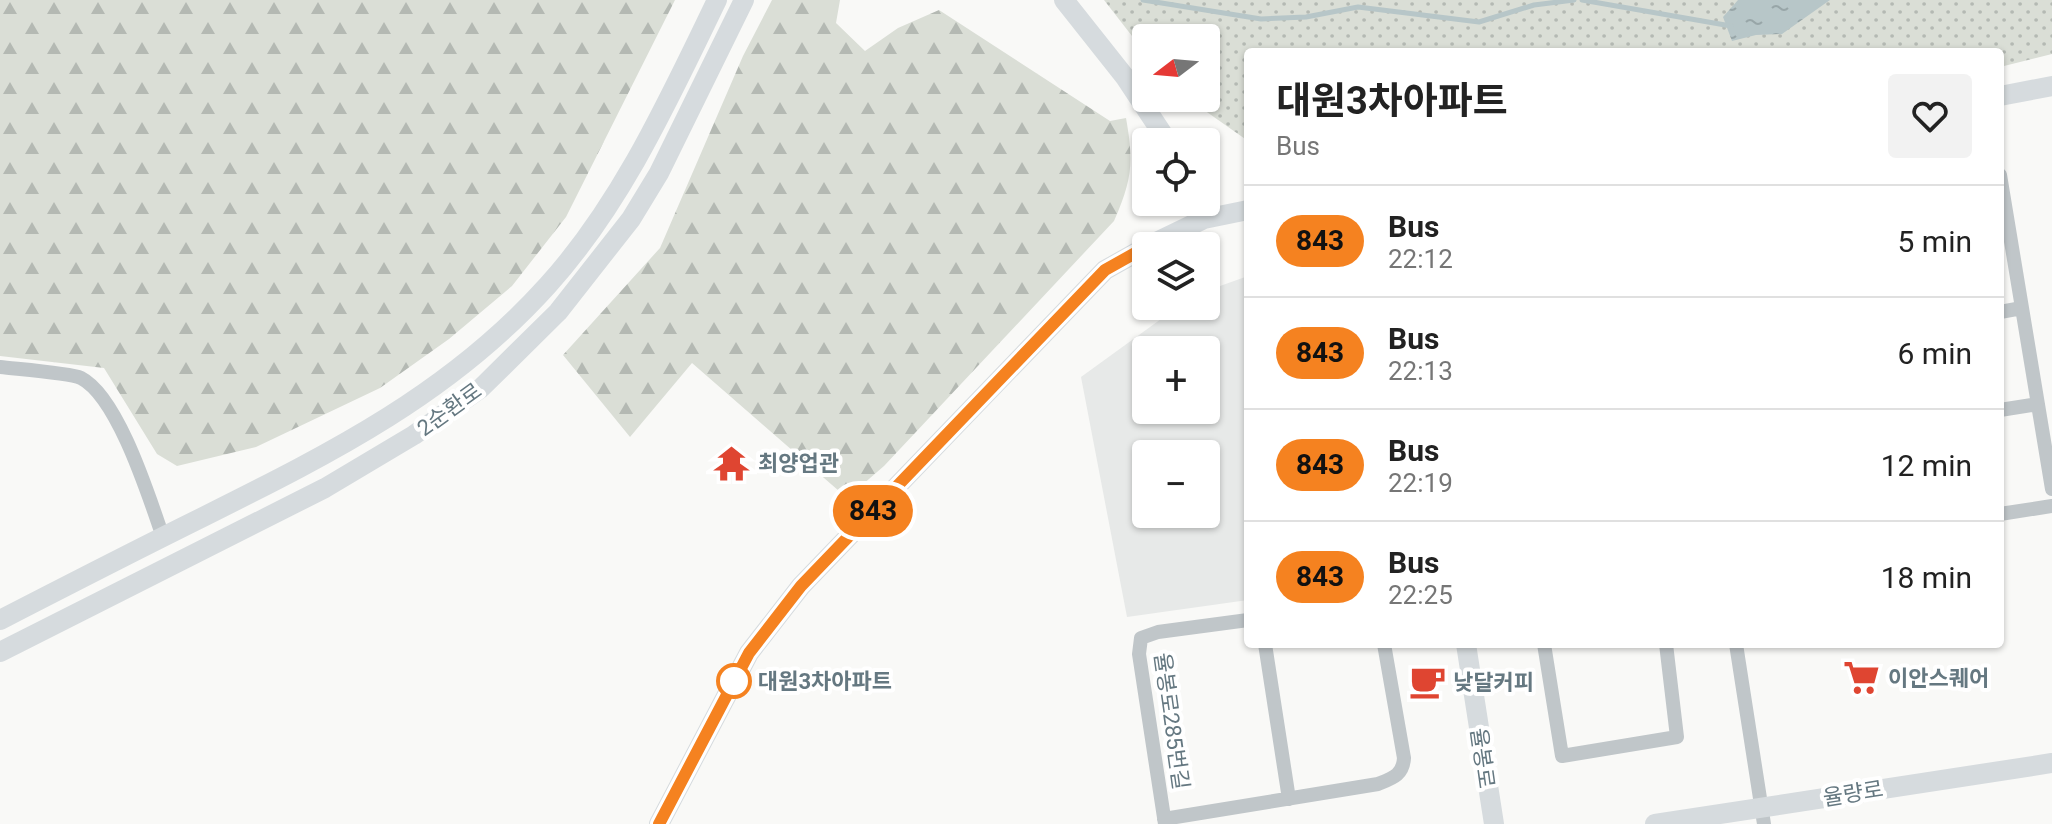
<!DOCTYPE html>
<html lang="en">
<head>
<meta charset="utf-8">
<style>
  body { margin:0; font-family:Roboto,"Noto Sans KR",sans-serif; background:#f2f2f2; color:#222; height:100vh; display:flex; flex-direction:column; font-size:30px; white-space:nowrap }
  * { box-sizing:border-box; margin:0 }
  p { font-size:26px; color:#767676 }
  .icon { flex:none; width:44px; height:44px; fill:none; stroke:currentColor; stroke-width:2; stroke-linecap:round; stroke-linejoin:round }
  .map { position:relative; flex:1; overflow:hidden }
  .details { position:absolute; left:1244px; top:48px; width:760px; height:600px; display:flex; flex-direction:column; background:#fff; border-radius:8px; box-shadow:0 2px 6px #0004 }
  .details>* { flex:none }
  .badge { padding:0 16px; border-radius:26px; font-size:28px; line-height:52px }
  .needle { width:52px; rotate:254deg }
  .buttons { position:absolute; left:1132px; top:24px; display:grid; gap:16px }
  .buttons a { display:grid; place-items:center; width:88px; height:88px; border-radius:8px; background:#fff; box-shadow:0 2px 6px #0004; font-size:40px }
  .map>.badge { position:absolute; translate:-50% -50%; box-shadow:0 0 0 4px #fff }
  .round { display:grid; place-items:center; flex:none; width:84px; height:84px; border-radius:8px; background:#f2f2f2 }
  .summary { display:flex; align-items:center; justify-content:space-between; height:136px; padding:0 32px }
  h1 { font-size:38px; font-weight:700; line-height:60px }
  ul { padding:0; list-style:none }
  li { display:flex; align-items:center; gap:24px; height:112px; padding:0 32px; border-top:2px solid #e0e0e0 }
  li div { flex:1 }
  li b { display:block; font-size:30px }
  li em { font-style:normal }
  li .badge { min-width:88px; font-weight:700; text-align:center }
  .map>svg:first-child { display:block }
  .built { fill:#e7e9e8; fill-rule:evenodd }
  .forest { fill:url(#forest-firs) }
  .park { fill:url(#park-dots) }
  .water { fill:url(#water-ripples) }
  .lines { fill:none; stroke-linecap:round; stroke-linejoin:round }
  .stream { stroke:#b7c6c8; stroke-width:5 }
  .street { stroke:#c0c6c9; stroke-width:14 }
  .secondary { stroke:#d6dbde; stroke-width:20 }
  .line-casing { stroke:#fff; stroke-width:18 }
  .line { stroke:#f58220; stroke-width:12 }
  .stop-dot { fill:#fff; stroke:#f58220; stroke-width:4 }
  .labels { text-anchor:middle; stroke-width:8; stroke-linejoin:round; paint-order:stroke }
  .street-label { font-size:22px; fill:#657881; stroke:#fff }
  .poi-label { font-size:22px; font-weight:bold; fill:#657881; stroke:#fff; text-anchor:start }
  .stop-label { font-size:22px; font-weight:bold; fill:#657881; stroke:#fff; text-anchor:start }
</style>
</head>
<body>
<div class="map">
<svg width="2052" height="824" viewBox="0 0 2052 824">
  <defs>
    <pattern id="forest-firs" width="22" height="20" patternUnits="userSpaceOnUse" patternTransform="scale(2)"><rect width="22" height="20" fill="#daded6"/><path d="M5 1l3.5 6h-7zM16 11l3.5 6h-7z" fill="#b4b9b3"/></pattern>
    <pattern id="park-dots" width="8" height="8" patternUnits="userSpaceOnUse" patternTransform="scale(2)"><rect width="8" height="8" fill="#daded6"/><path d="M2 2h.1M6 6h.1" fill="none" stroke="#b4b9b3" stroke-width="1.8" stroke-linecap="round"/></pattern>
    <pattern id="water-ripples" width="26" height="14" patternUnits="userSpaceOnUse" patternTransform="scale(2)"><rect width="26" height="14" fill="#b7c6c8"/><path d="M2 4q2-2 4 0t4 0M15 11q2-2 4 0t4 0" fill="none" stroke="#98a6a8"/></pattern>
  </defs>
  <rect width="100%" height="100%" fill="#f9f9f7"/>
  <path class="built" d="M 1248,276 L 1248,600 L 1127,617 L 1081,377 L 1179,306 L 1206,306 L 1206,291 ZM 1146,350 L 1206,350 L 1206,410 L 1146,410 ZM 1146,454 L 1206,454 L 1206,514 L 1146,514 Z"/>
  <path class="forest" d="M 0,0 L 675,0 L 566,217 L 512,286 L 449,339 L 380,388 L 256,447 L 177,466 L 157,454 L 104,368 L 0,356 Z
    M 772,0 L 840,0 L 836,23 L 865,51 L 898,28 L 939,10 L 1110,121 L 1126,118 C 1134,163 1132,180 1114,221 L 884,466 L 847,498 L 692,363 L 630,437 L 563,355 L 660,248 L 743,56 Z"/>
  <path class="park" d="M 1104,0 L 2052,0 L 2052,54 L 2000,67 L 2000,52 L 1248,52 L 1248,141 L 1187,98 L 1206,98 L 1206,38 L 1146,38 L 1146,54 Z"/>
  <path class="water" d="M 1738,0 L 1830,0 L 1782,34 L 1756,35 L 1732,41 L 1723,17 Z"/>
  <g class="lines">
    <path class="stream" d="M 1143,0 L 1261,19 L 1306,17 L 1358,7 L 1479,22 L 1534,5 L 1574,0
      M 1582,0 L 1731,26"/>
    <path class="street" d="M 2000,175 L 2052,489
      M 2000,312 L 2022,308
      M 0,367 C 16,369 69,373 81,378 C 118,397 149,497 163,537
      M 2000,410 L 2038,404
      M 2000,514 L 2052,506
      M 1265,644 L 1289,799
      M 1544,644 L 1562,756 L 1677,737 L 1666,644
      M 1736,644 L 1764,824
      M 1164,819 L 1378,784 C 1393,778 1403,775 1404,758 L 1384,644
      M 1165,824 L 1139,654 L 1141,638 L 1158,632 L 1248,620"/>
    <path class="secondary" d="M 1064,0 L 1125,77 L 1168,142
      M 2000,96 L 2052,86
      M 1148,246 L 1204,219 L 1248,210
      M 0,620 C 68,585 136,550 205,516 C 333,452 451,393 548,285 C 622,203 669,99 717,0
      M 1466,644 L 1494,824
      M 0,652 L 325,488 L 414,435 L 481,388 L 558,312 L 631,219 L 659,173 L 744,0
      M 659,824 L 749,653 L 801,586 L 1105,270 L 1146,247
      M 1655,824 L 2052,763"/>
  </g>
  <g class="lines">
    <defs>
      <path id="line" d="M 659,824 L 749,653 L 801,586 L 1105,270 L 1146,247"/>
    </defs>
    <use href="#line" class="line-casing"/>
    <use href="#line" class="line"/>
  </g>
  <defs>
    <symbol id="temple-bare" viewBox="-9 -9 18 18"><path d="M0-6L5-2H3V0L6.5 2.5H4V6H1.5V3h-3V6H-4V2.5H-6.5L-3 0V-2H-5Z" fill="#df4531" stroke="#fff" stroke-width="2.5" paint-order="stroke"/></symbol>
    <symbol id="supermarket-bare" viewBox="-9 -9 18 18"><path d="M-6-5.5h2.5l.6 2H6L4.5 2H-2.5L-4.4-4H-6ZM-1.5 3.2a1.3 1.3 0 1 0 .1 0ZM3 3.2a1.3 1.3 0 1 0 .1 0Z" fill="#df4531" stroke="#fff" stroke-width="2.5" paint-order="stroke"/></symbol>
    <symbol id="cafe-bare" viewBox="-9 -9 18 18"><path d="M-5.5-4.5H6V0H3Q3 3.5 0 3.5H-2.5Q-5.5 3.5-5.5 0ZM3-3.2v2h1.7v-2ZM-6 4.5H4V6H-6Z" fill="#df4531" stroke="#fff" stroke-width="2.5" paint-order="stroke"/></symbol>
  </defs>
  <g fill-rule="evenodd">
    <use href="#temple-bare" x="706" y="438" width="51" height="51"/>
    <use href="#supermarket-bare" x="1836" y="652" width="51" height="51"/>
    <use href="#cafe-bare" x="1402" y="656" width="51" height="51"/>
  </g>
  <circle class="stop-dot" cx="734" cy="681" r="16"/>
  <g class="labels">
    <g class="street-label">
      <text transform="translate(449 409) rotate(-36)" y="8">2순환로</text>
      <text transform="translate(1172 721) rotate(82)" y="8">율봉로285번길</text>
      <text transform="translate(1483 758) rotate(82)" y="8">율봉로</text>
      <text transform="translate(1853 793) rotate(-9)" y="8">율량로</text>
    </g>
    <g class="poi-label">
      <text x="758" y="471">최양업관</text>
      <text x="1888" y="686">이안스퀘어</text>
      <text x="1453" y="690">낮달커피</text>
    </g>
    <g class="stop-label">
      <text x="758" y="689">대원3차아파트</text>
    </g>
  </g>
</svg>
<div class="buttons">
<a><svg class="needle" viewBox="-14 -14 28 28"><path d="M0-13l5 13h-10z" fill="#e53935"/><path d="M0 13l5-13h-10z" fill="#767676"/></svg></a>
<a><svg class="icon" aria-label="locate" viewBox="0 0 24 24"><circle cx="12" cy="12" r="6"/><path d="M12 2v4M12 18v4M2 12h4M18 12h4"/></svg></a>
<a><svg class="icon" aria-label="layers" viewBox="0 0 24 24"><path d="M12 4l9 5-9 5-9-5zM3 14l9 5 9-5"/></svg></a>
<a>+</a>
<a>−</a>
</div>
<b class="badge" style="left:873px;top:511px;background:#f58220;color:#111">843</b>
<section class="details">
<div class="summary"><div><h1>대원3차아파트</h1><p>Bus</p></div><a class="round"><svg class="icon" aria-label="heart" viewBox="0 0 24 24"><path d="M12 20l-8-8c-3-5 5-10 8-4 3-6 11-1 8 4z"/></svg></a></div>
<ul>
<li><span class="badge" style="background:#f58220;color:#111">843</span><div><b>Bus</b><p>22:12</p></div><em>5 min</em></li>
<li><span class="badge" style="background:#f58220;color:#111">843</span><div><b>Bus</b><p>22:13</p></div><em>6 min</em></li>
<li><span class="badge" style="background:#f58220;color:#111">843</span><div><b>Bus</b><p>22:19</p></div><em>12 min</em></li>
<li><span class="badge" style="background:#f58220;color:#111">843</span><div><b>Bus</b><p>22:25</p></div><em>18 min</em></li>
</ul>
</section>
</div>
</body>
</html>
